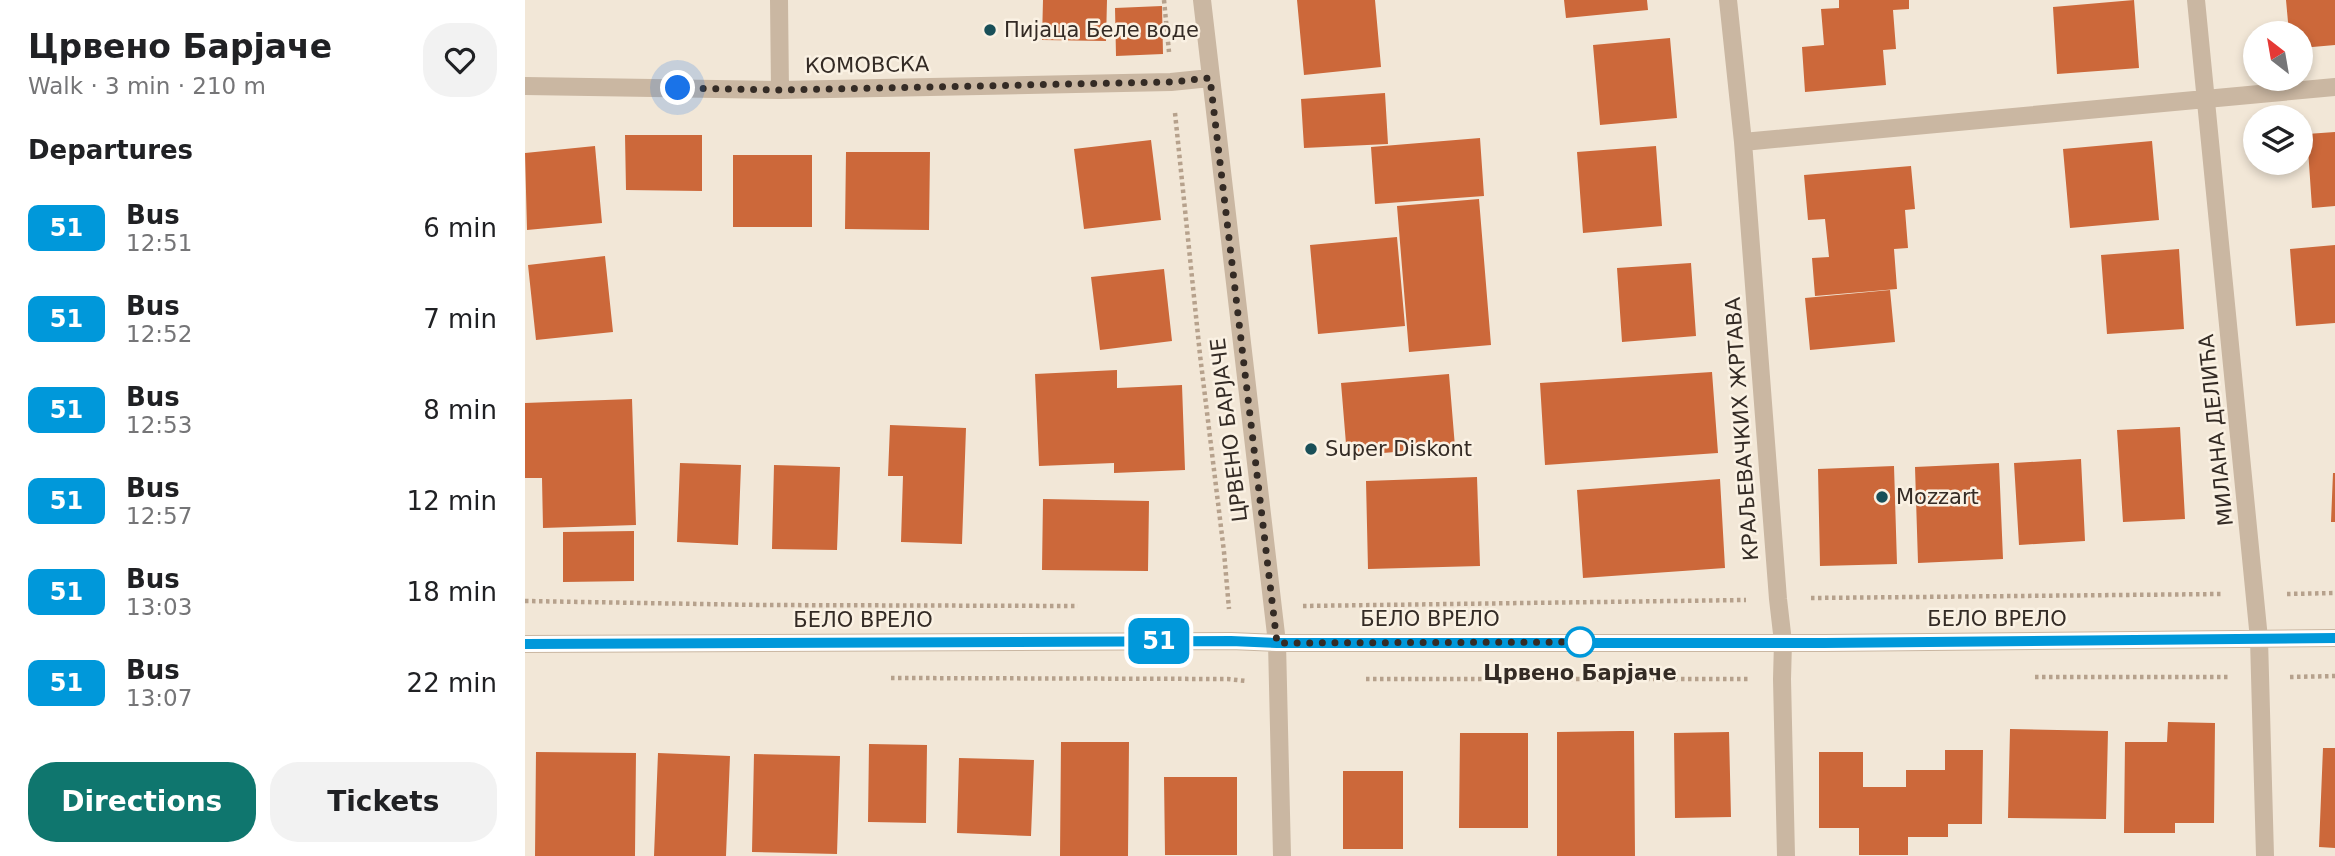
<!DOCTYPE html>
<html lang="en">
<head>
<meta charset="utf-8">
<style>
  body { margin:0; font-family:"DejaVu Sans",sans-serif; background:#f2f2f2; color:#202124; height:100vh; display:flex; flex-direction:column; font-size:26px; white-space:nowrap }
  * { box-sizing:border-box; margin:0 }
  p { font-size:23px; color:#757577 }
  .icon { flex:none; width:38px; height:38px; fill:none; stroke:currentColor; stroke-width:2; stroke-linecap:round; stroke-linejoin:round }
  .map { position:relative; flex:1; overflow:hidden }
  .side { display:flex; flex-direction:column; background:#fff; width:525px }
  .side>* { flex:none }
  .badge { padding:0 14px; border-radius:10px; font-size:24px; line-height:46px }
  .needle { width:46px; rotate:329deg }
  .tools { position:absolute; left:1718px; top:21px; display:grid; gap:14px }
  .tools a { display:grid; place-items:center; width:70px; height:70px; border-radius:50%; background:#fff; box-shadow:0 4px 10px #0003; font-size:35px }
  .you { position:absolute; width:35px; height:35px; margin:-18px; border:5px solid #fff; border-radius:50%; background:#1a73e8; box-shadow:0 0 0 10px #1a73e833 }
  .map>.badge { position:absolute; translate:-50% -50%; box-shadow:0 0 0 4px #fff }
  h2 { padding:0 28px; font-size:26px; line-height:63px }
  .round { display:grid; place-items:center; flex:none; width:74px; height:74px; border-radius:28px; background:#f2f2f2 }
  .overview { display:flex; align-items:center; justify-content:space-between; height:119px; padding:0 28px }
  h1 { font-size:33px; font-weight:700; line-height:52px }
  .primary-button { display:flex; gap:14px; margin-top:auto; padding:14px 28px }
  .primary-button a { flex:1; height:80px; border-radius:28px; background:#0f766e; color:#fff; font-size:28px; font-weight:700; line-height:80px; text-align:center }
  .primary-button a+a { background:#f2f2f2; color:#202124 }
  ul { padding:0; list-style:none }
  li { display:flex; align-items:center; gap:21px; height:91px; padding:0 28px }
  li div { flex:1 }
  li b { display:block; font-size:26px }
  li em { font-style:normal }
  li .badge { min-width:77px; font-weight:700; text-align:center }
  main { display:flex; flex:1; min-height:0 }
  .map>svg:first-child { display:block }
  .building { fill:#cc683a }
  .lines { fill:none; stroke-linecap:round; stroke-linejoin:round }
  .path { stroke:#b6a18c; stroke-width:4.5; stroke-dasharray:3.5 3.5; stroke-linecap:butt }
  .minor { stroke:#cab7a2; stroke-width:18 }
  .line-casing { stroke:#fff; stroke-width:16 }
  .line { stroke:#0098da; stroke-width:10 }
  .walk { stroke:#342b25; stroke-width:7; stroke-dasharray:0 12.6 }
  .poi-dot { fill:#194f58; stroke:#faf1e3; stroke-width:2.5 }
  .stop-dot { fill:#fff; stroke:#0098da; stroke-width:3.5 }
  .labels { text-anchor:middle; stroke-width:5; stroke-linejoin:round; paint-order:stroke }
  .poi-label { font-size:21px; fill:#342b25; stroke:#faf1e3; text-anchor:start }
  .street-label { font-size:21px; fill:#342b25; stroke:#faf1e3 }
  .stop-label { font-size:21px; font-weight:bold; fill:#342b25; stroke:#faf1e3 }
</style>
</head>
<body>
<main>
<section class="side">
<div class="overview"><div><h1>Црвено Барјаче</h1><p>Walk · 3 min · 210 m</p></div><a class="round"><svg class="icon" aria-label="heart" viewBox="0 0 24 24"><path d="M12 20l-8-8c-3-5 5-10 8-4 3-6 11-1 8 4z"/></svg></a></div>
<h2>Departures</h2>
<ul>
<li><span class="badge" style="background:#0098da;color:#fff">51</span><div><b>Bus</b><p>12:51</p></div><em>6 min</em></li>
<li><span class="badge" style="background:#0098da;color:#fff">51</span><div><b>Bus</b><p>12:52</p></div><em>7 min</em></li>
<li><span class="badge" style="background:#0098da;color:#fff">51</span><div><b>Bus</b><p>12:53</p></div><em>8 min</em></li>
<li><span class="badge" style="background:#0098da;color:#fff">51</span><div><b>Bus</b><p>12:57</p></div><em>12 min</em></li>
<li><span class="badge" style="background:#0098da;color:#fff">51</span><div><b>Bus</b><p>13:03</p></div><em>18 min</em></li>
<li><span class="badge" style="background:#0098da;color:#fff">51</span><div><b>Bus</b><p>13:07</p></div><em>22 min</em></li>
</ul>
<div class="primary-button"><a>Directions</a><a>Tickets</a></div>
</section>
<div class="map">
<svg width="1810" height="856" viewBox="0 0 1810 856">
  <rect width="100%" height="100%" fill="#f2e7d7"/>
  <path class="building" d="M 518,0 L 582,0 L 581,41 L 517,40 Z
    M 772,0 L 850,0 L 856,67 L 779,75 Z
    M 1039,0 L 1122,0 L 1123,10 L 1041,18 Z
    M 1314,0 L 1384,0 L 1384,9 L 1368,10 L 1371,49 L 1358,50 L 1361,85 L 1280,92 L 1277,47 L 1299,45 L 1296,9 L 1314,8 Z
    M 1609,0 L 1614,68 L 1532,74 L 1528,7 Z
    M 1761,0 L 1810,0 L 1810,45 L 1776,48 L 1776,33 L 1764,33 Z
    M 637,6 L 638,54 L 591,56 L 590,8 Z
    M 1145,38 L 1152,118 L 1075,125 L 1068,45 Z
    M 860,93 L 863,144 L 779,148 L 776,99 Z
    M 1810,132 L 1810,206 L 1787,208 L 1782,134 Z
    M 100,135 L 177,135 L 177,191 L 101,190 Z
    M 955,138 L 959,196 L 850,204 L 846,147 Z
    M 626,140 L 636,220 L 559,229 L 549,149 Z
    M 1627,141 L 1634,220 L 1545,228 L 1538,149 Z
    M 70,146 L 77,223 L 2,230 L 0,153 Z
    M 1131,146 L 1137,226 L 1058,233 L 1052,152 Z
    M 321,152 L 405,152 L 404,230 L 320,229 Z
    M 208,155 L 287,155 L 287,227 L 208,227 Z
    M 1386,166 L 1390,209 L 1380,210 L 1383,248 L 1369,249 L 1372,289 L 1290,296 L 1287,258 L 1304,257 L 1300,219 L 1283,220 L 1279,175 Z
    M 954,199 L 966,345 L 884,352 L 872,206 Z
    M 872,237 L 880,326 L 793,334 L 785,245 Z
    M 1810,245 L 1810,323 L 1771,326 L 1765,249 Z
    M 1654,249 L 1659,329 L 1582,334 L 1576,255 Z
    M 80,256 L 88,332 L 11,340 L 3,265 Z
    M 1166,263 L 1171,336 L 1097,342 L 1092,268 Z
    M 639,269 L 647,341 L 575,350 L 566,277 Z
    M 1365,290 L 1370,342 L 1285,350 L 1280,298 Z
    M 592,370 L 592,388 L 657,385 L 660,470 L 589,473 L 589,463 L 514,466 L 510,374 Z
    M 1187,372 L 1193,453 L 1020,465 L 1015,383 Z
    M 924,374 L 930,447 L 822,456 L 816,383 Z
    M 107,399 L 111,525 L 18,528 L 17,478 L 0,478 L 0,403 Z
    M 365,425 L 441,428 L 437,544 L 376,542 L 378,476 L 363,476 Z
    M 1655,427 L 1660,519 L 1598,522 L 1592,430 Z
    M 1556,459 L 1560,541 L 1494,545 L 1489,463 Z
    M 155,463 L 216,465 L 213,545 L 152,542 Z
    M 1474,463 L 1478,559 L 1393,563 L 1390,467 Z
    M 249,465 L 315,467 L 312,550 L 247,549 Z
    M 1369,466 L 1372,564 L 1295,566 L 1293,469 Z
    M 1808,473 L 1810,473 L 1810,522 L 1806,522 Z
    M 952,477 L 955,566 L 843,569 L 841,481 Z
    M 1195,479 L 1200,568 L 1058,578 L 1052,490 Z
    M 518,499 L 624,501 L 623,571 L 517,570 Z
    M 109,531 L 109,581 L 38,582 L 38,532 Z
    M 1643,722 L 1690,723 L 1689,823 L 1650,823 L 1650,833 L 1599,833 L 1600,742 L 1642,742 Z
    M 1485,729 L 1583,731 L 1581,819 L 1483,818 Z
    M 1096,731 L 1109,731 L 1110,856 L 1032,856 L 1032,732 Z
    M 1204,732 L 1206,817 L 1150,818 L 1149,733 Z
    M 935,733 L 1003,733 L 1003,828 L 934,828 Z
    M 536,742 L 604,742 L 603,856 L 535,856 Z
    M 344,744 L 402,745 L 401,823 L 343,822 Z
    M 1798,748 L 1810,748 L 1810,848 L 1794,847 Z
    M 1420,750 L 1458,750 L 1457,824 L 1423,824 L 1423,837 L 1383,837 L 1383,855 L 1334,855 L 1334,828 L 1294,828 L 1294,752 L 1338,752 L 1338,787 L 1381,787 L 1381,770 L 1420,770 Z
    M 11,752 L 111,753 L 110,856 L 10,856 Z
    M 133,753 L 205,756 L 201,856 L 129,856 Z
    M 229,754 L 315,756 L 312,854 L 227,852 Z
    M 434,758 L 509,760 L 506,836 L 432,833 Z
    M 818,771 L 878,771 L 878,849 L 818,849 Z
    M 639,777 L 712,777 L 712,855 L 640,855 Z"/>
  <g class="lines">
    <path class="path" d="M 639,0 L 644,52
      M 650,113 L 675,355 L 699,552 L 704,609
      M 1762,594 L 1810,593
      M 1286,598 L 1697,594
      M 0,601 L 235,605 L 553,606
      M 778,606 L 1221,600
      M 1510,677 L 1704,677
      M 1765,677 L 1810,676
      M 366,678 L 703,679 L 721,681
      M 841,679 L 1225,679"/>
    <path class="minor" d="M 254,0 L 255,90
      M 677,0 L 752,643 L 757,856
      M 1203,0 L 1218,142 L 1253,599 L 1258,642 L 1257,679 L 1261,856
      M 1671,0 L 1734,639 L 1740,856
      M 0,86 L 255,90 L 646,82 L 685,78
      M 1218,142 L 1810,87
      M 0,644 L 706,641 L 752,643 L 1299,643 L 1810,638"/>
  </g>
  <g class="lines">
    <defs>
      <path id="line" d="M 0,644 L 706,641 L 752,643 L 1299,643 L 1810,638"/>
    </defs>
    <use href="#line" class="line-casing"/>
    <use href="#line" class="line"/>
    <path class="walk" d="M 153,88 L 255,90 L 646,82 L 685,78 L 752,643 L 1064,642 L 1055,642"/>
  </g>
  <g class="poi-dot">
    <circle cx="465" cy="30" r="7"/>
    <circle cx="786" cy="449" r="7"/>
    <circle cx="1357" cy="497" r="7"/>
  </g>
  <circle class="stop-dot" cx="1055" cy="642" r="14"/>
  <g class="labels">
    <g class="poi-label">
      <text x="479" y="37">Пијаца Беле воде</text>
      <text x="800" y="456">Super Diskont</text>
      <text x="1371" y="504">Mozzart</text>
    </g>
    <g class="street-label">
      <text transform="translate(342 65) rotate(-1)" y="7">КОМОВСКА</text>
      <text transform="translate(1217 429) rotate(-94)" y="7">КРАЉЕВАЧКИХ ЖРТАВА</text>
      <text transform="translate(704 430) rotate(-97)" y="7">ЦРВЕНО БАРЈАЧЕ</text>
      <text transform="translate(1691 430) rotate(-96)" y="7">МИЛАНА ДЕЛИЋА</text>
      <text x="905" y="626">БЕЛО ВРЕЛО</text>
      <text x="1472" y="626">БЕЛО ВРЕЛО</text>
      <text x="338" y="627">БЕЛО ВРЕЛО</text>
    </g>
    <g class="stop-label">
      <text x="1055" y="680">Црвено Барјаче</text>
    </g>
  </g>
</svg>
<div class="tools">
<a><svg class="needle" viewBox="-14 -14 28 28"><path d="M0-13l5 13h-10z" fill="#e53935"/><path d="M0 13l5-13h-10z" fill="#757577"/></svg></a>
<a><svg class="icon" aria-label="layers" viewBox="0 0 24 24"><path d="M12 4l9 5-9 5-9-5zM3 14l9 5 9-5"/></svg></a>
</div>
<div class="you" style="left:153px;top:88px"></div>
<b class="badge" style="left:634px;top:641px;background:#0098da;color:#fff">51</b>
</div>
</main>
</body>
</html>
